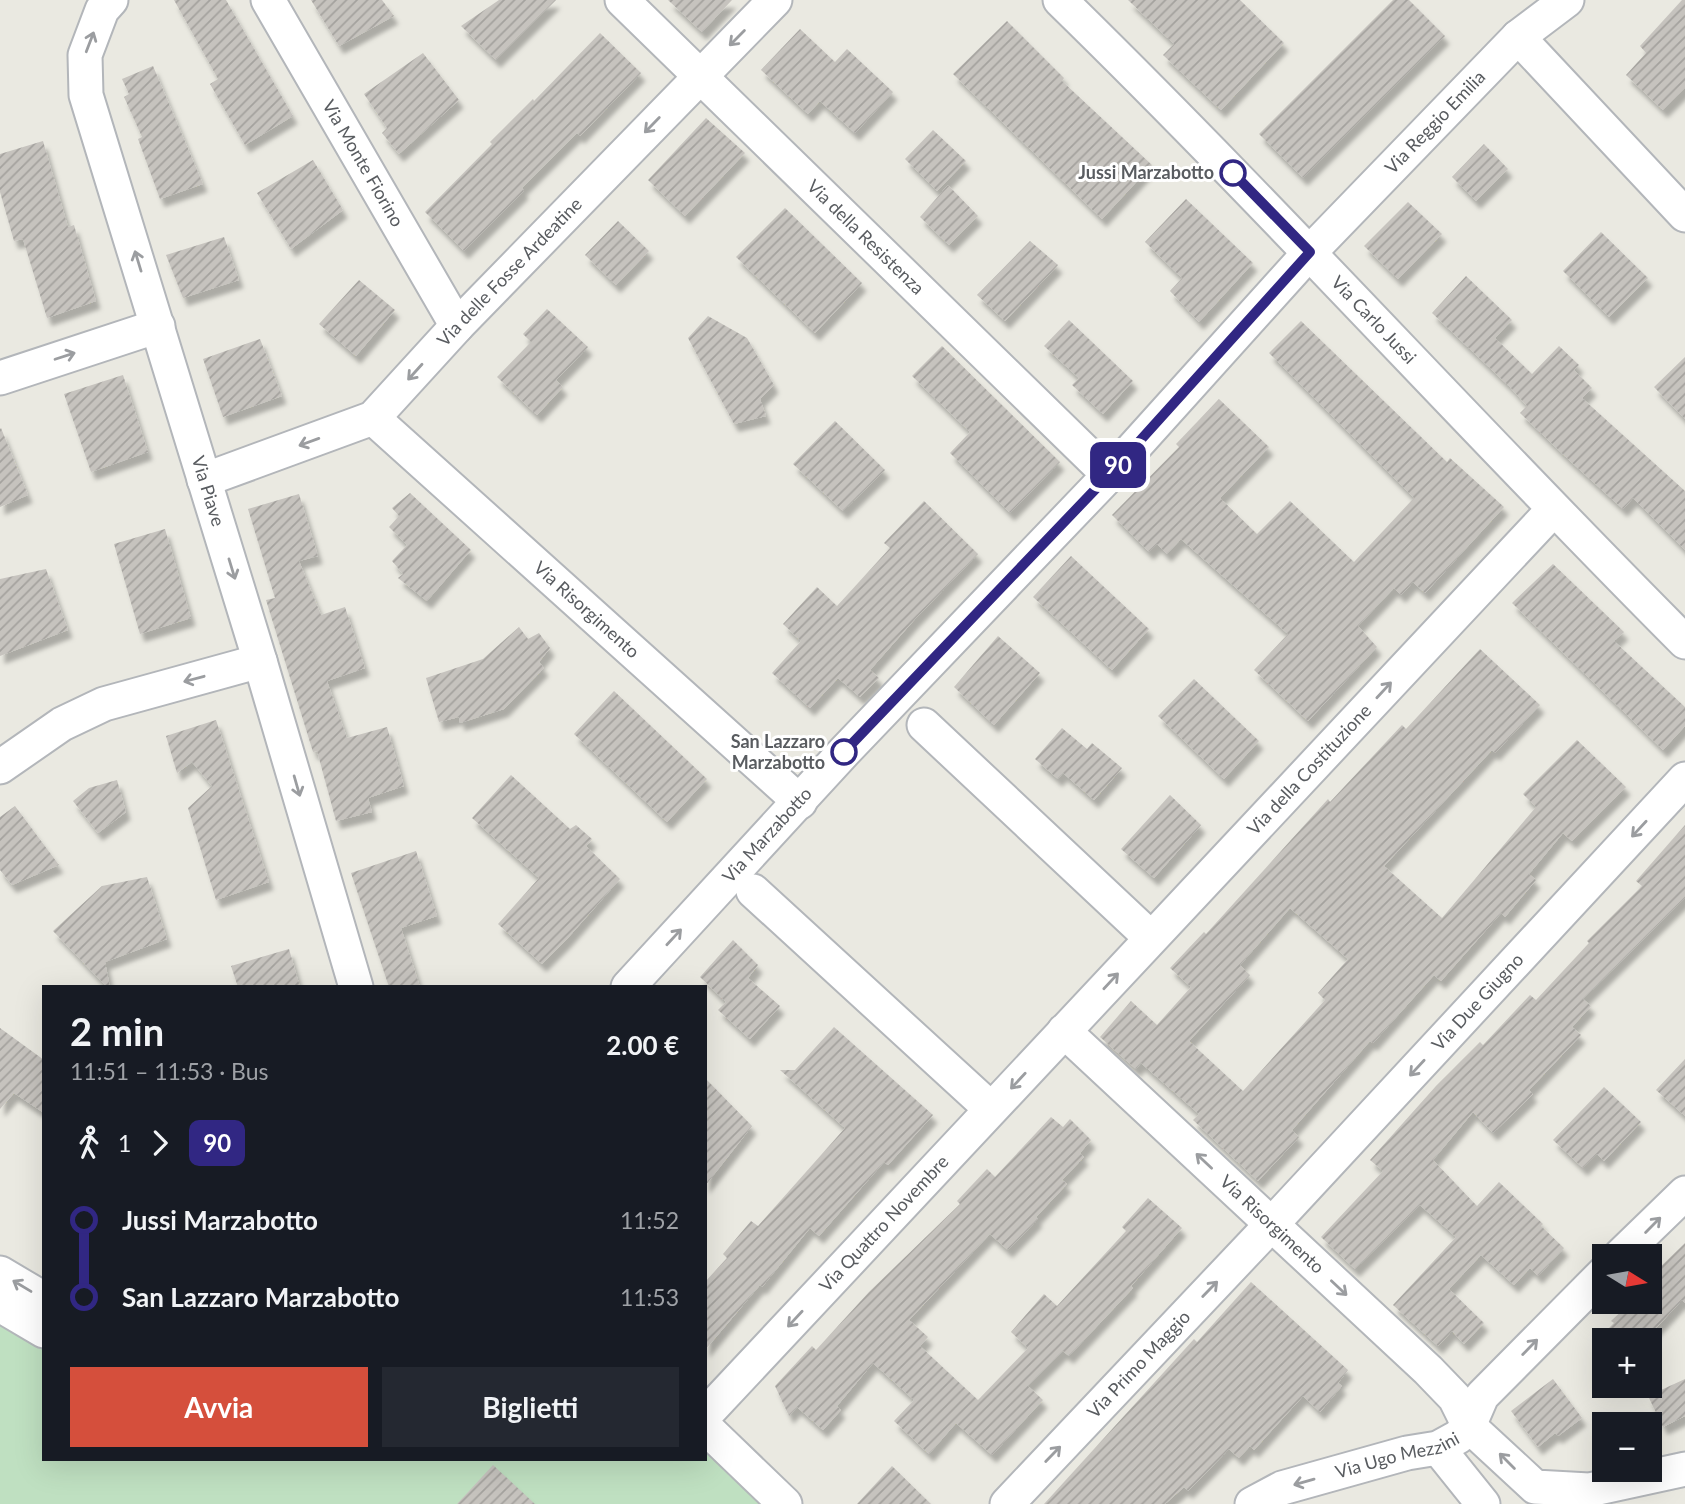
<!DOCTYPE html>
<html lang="it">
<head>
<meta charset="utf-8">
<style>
  body { margin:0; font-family:Lato,sans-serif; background:#242831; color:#f1f3f6; height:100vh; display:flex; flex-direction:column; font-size:26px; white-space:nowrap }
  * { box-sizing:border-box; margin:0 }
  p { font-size:23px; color:#9ea1a6 }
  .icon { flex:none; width:38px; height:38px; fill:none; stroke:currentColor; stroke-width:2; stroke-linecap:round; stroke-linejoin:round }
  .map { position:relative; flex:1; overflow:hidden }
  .details { position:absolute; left:42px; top:985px; width:665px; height:476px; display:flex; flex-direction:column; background:#171b24; border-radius:0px; box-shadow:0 7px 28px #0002 }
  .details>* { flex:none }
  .badge { padding:0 14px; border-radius:10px; font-size:24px; line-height:46px }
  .needle { width:46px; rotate:101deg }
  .buttons { position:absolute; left:1592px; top:1244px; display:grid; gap:14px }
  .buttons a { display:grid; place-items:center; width:70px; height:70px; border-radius:0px; background:#171b24; box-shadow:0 7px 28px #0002; font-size:35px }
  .map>.badge { position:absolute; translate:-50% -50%; box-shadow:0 0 0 4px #fff }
  .legs { display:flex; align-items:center; gap:10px; height:77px; padding:0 28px; font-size:23px }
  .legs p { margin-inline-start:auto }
  .overview { display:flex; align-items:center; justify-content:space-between; height:119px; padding:0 28px }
  h1 { font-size:38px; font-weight:700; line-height:52px }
  .cta { display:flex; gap:14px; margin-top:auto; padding:14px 28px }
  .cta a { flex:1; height:80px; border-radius:0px; background:#d54f3c; color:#fff; font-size:28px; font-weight:700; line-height:80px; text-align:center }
  .cta a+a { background:#242831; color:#f1f3f6 }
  ul { padding:0 28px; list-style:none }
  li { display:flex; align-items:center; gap:24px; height:77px; font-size:26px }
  li i { display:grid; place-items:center; width:10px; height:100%; margin:0 9px; background:currentColor }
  li i::after { content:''; width:18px; height:18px; margin:-9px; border:5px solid; border-radius:50%; background:#171b24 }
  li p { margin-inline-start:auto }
  li:first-child i { background:linear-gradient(#0000 50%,currentColor 0) }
  li:last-child i { background:linear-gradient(currentColor 50%,#0000 0) }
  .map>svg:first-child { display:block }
  .garden { fill:#bfe0c1 }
  .building { fill:url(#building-hatch); fill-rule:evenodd; filter:url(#shadow) }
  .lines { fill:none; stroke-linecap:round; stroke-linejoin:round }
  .minor-casing { stroke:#b3b6ba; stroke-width:37 }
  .minor { stroke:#fff; stroke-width:33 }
  .oneway { stroke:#9b9da0 }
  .line-1-casing { stroke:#fff; stroke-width:16 }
  .line-1 { stroke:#312783; stroke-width:10 }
  .stop-1-dot { fill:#fff; stroke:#312783; stroke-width:3.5 }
  .labels { text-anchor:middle; stroke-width:6; stroke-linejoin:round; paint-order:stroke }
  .street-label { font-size:18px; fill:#595c60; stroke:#fff }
  .stop-label { font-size:18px; font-weight:bold; fill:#595c60; stroke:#fff; text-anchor:end }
</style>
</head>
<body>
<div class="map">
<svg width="1685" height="1504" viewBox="0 0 1685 1504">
  <defs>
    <pattern id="building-hatch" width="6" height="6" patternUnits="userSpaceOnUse" patternTransform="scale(1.75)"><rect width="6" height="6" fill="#c6c3be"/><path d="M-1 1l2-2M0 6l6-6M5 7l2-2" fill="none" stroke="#a4a29e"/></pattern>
    <filter id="shadow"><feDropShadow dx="4.5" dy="8" stdDeviation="2" flood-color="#0004"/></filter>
  </defs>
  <rect width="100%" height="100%" fill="#eae9e1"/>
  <path class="garden" d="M 0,1289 L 44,1311 L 44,1460 L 705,1460 L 705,1424 L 788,1504 L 0,1504 Z"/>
  <path class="building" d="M 174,0 L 226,0 L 293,116 L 245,145 L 210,84 L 218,79 Z
    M 311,0 L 382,0 L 394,16 L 339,46 Z
    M 499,0 L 556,0 L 496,60 L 461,26 Z
    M 668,0 L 732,0 L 702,32 Z
    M 1128,0 L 1240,0 L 1284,43 L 1221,110 L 1163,55 L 1174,44 Z
    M 1393,0 L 1409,0 L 1445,36 L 1303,178 L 1259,134 Z
    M 1682,0 L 1685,0 L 1685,88 L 1663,110 L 1626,75 L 1646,53 L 1640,46 Z
    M 1007,21 L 1064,78 L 1062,81 L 1152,165 L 1102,219 L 953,74 Z
    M 800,29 L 835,62 L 847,49 L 893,92 L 855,133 L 820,101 L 808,114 L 761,70 Z
    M 600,33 L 641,73 L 580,136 L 577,133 L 522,188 L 524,191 L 464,251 L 425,212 L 492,144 L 490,142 L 533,99 L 534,101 Z
    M 423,53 L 459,100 L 399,154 L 382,133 L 387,128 L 364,94 Z
    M 153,66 L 203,184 L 160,199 L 138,139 L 142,137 L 124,97 L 129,94 L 122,79 Z
    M 706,118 L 745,153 L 685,216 L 648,180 Z
    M 933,130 L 966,161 L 937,191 L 905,159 Z
    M 43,141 L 68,227 L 74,225 L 96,301 L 47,318 L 23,239 L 14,241 L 0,192 L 0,154 Z
    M 1484,144 L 1508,169 L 1476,201 L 1452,177 Z
    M 313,160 L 343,210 L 291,249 L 257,193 Z
    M 948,185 L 978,216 L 949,245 L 920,217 Z
    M 1186,199 L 1253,263 L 1199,322 L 1170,291 L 1182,278 L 1145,242 Z
    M 1408,202 L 1442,234 L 1398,279 L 1364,246 Z
    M 785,208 L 862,283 L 815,333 L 736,257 Z
    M 618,221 L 649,251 L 616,285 L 585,255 Z
    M 1601,232 L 1648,278 L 1609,317 L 1563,271 Z
    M 224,237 L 239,280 L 183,298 L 166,255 Z
    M 1030,241 L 1058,265 L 1005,321 L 977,295 Z
    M 1466,276 L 1512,320 L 1495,338 L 1532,374 L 1559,346 L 1579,365 L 1574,370 L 1592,388 L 1582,398 L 1685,491 L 1685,550 L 1633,498 L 1623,509 L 1568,459 L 1520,413 L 1527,406 L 1510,387 L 1432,313 Z
    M 359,280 L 395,310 L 356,356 L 319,324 Z
    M 547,309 L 588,347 L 556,380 L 563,387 L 537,415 L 497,377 L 531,342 L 523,334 Z
    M 708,316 L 747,338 L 774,385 L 760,399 L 766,416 L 734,424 L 688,338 Z
    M 1069,320 L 1133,381 L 1103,414 L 1072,385 L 1079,378 L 1044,346 Z
    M 1301,321 L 1447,462 L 1450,458 L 1504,507 L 1425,593 L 1413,582 L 1401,595 L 1394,588 L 1358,626 L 1377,647 L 1308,721 L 1254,670 L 1288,634 L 1181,539 L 1167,554 L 1157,544 L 1149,552 L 1112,515 L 1179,447 L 1176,444 L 1219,399 L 1269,447 L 1220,498 L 1257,534 L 1290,501 L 1354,562 L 1414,498 L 1269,353 Z
    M 260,339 L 282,396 L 223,417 L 203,359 Z
    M 942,346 L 1060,462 L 1010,513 L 950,453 L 970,432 L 912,376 Z
    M 1685,357 L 1685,419 L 1654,387 Z
    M 123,375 L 148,452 L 91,472 L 64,394 Z
    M 835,421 L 885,470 L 843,511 L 793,464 Z
    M 1,428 L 28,495 L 0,507 L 0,429 Z
    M 410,493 L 471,550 L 427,601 L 398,578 L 403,574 L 392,561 L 407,545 L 389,527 L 399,516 L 392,508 Z
    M 299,494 L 318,556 L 299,561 L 321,615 L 345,607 L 365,668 L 327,681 L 347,738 L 387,727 L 404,786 L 368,798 L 372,812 L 336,821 L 317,751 L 313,752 L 266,600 L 275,598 L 248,509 Z
    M 924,501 L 978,554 L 915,619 L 870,670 L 879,678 L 860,697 L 838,678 L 810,708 L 772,673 L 801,641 L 783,624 L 817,587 L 837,606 L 890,548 L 884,543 Z
    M 165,529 L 191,618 L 140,634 L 114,544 Z
    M 1071,556 L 1149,629 L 1112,670 L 1033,597 Z
    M 1553,564 L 1624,632 L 1614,641 L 1685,707 L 1685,726 L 1663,750 L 1512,603 Z
    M 46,569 L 68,630 L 0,656 L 0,579 Z
    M 519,627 L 528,639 L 539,633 L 550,648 L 539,662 L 544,668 L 504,709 L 460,723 L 459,717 L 439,722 L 426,678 L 483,659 Z
    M 998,636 L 1040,673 L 994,725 L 954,687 Z
    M 1480,649 L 1540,705 L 1495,753 L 1492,750 L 1384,866 L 1442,918 L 1536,807 L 1523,794 L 1577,740 L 1626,787 L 1572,841 L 1563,833 L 1529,874 L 1536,880 L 1505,917 L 1501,913 L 1441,981 L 1434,975 L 1373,1043 L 1370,1041 L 1292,1130 L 1299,1137 L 1258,1181 L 1193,1120 L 1199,1114 L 1141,1063 L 1136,1069 L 1100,1037 L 1131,1001 L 1157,1025 L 1191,987 L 1170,968 L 1204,932 L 1206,934 L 1328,799 L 1330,802 L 1402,725 L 1406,729 ZM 1290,908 L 1348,959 L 1318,993 L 1325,1000 L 1243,1091 L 1189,1041 L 1250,975 L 1240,965 Z
    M 1194,679 L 1259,741 L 1224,779 L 1158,716 Z
    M 614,691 L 707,779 L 667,822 L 574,734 Z
    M 216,720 L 269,882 L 216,900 L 188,808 L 212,786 L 192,762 L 177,773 L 166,736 Z
    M 1062,728 L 1087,749 L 1092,743 L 1122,768 L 1094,800 L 1063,773 L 1058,779 L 1035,759 Z
    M 511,775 L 570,829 L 576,825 L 592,839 L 586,846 L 620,879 L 566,940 L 542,964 L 498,924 L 539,878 L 472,818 Z
    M 117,780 L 126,812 L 98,833 L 73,801 L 89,788 Z
    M 1170,795 L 1201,825 L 1154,878 L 1121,849 Z
    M 15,806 L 59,865 L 12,885 L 0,870 L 0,817 Z
    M 1685,825 L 1685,898 L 1583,999 L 1591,1006 L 1572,1027 L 1581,1035 L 1529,1090 L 1533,1094 L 1493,1133 L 1473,1112 L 1433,1160 L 1477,1206 L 1499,1182 L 1543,1224 L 1541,1226 L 1564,1248 L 1538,1276 L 1530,1268 L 1514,1285 L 1481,1255 L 1449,1289 L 1484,1323 L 1464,1344 L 1452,1331 L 1438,1346 L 1393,1305 L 1456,1237 L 1420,1205 L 1355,1269 L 1321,1237 L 1383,1171 L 1370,1160 L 1436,1086 L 1480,1042 L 1483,1045 L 1530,995 L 1536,1000 L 1589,943 L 1587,941 L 1642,886 L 1636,881 Z
    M 416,851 L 437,916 L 401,928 L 420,987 L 389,987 L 351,873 Z
    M 147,877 L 167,939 L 105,962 L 110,987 L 107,987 L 53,931 L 102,886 Z
    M 733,940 L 758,965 L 748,978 L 780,1006 L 750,1039 L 718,1010 L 726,1002 L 700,977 Z
    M 289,949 L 300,987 L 238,987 L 231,966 Z
    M 834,1027 L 933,1115 L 888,1165 L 884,1162 L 819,1236 L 810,1228 L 762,1287 L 760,1285 L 705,1350 L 705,1282 L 727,1258 L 723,1254 L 751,1221 L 758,1226 L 845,1128 L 780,1070 L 795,1070 Z
    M 0,1028 L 44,1060 L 44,1113 L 14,1093 L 0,1109 Z
    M 1685,1059 L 1685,1116 L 1656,1090 Z
    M 705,1078 L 752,1126 L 705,1186 Z
    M 1604,1087 L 1641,1122 L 1604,1161 L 1597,1154 L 1583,1168 L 1553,1140 Z
    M 1051,1117 L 1063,1127 L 1070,1119 L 1091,1140 L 1080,1153 L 1084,1157 L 1062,1180 L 1067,1184 L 1036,1217 L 1038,1219 L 1008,1250 L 990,1234 L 909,1320 L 928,1337 L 920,1346 L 978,1400 L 1028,1348 L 1011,1332 L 1044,1294 L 1057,1306 L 1126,1231 L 1122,1227 L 1148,1198 L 1182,1228 L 1131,1286 L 1133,1288 L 1069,1356 L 1063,1351 L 1028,1386 L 1043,1400 L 992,1455 L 956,1423 L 929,1454 L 894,1421 L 914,1400 L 873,1363 L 837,1406 L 841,1410 L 823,1430 L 797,1407 L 789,1416 L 775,1386 L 812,1346 L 816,1350 L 869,1292 L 960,1204 L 957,1201 L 987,1169 L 995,1177 Z
    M 1685,1243 L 1685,1303 L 1682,1300 L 1645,1340 L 1597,1340 L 1614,1323 L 1611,1321 L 1631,1302 L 1650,1302 L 1650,1283 L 1658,1276 L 1655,1272 Z
    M 1251,1282 L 1348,1370 L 1338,1383 L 1342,1386 L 1320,1412 L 1303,1396 L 1254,1450 L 1250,1446 L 1239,1458 L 1229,1449 L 1188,1491 L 1184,1487 L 1165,1504 L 1044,1504 L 1194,1339 L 1197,1342 Z
    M 1553,1379 L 1582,1418 L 1558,1436 L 1555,1433 L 1538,1447 L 1511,1411 Z
    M 1685,1379 L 1685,1416 L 1663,1427 L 1648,1396 Z
    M 493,1465 L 535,1504 L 457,1504 Z
    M 892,1466 L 931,1504 L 857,1504 Z"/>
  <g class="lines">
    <defs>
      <g id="minor">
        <path id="s1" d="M 111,0 L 102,10 L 85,55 L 86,95 L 260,661 L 356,987"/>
        <path id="s2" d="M 268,0 L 457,326"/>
        <path id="s3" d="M 622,0 L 1109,475"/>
        <path id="s4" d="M 1060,0 C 1274,209 1474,431 1685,642"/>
        <path d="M 1518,37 L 1685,215"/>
        <path d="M 0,378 L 158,326"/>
        <path id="s5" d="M 373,418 L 800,802"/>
        <path id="s6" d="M 204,480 L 373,418 L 457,326 L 775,0"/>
        <path d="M 924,725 L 1151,938"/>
        <path d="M 0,767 L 62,724 L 104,704 L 260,661"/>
        <path d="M 753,891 L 991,1109"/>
        <path id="s7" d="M 628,987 L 844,752 L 1109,475 L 1310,252 L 1518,37 L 1567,0"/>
        <path id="s8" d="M 1064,1031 L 1428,1370 L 1455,1398 L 1469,1426"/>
        <path d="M 1620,1256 L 1685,1193"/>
        <path d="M 0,1273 L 44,1299"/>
        <path d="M 0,1305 L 44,1331"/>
        <path id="s9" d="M 705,1415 L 1553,510"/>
        <path d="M 1469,1426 L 1482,1396 L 1605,1272"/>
        <path d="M 705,1427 L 785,1504"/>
        <path d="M 1438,1448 L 1483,1504"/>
        <path id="s10" d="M 1007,1504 L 1271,1225 L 1685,779"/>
        <path id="s11" d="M 1252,1504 L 1282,1488 L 1407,1453 L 1438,1448 L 1458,1437 L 1469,1426 L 1535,1487 L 1589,1490 L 1685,1469"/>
      </g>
    </defs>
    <use href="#minor" class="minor-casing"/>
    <use href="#minor" class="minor"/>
  </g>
  <defs><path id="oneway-shaft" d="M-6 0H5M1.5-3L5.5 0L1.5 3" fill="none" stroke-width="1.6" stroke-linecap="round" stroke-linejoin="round" transform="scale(1.75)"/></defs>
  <g class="oneway">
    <use href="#oneway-shaft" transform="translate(737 38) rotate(135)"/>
    <use href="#oneway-shaft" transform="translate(90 42) rotate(-69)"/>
    <use href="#oneway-shaft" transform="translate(652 125) rotate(134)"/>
    <use href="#oneway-shaft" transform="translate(138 261) rotate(-107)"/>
    <use href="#oneway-shaft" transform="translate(65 356) rotate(-18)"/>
    <use href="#oneway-shaft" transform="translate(415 372) rotate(132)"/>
    <use href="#oneway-shaft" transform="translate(309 442) rotate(160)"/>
    <use href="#oneway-shaft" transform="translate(232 569) rotate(73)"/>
    <use href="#oneway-shaft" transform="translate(194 679) rotate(165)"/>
    <use href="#oneway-shaft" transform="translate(1384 690) rotate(-47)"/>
    <use href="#oneway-shaft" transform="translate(297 786) rotate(74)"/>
    <use href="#oneway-shaft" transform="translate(1639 829) rotate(133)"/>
    <use href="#oneway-shaft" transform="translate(674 937) rotate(-47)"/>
    <use href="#oneway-shaft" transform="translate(1111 981) rotate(-47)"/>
    <use href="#oneway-shaft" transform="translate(1417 1068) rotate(133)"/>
    <use href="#oneway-shaft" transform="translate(1018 1081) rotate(133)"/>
    <use href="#oneway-shaft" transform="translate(1204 1161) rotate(-137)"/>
    <use href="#oneway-shaft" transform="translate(1653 1225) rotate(-45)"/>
    <use href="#oneway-shaft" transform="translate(22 1286) rotate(-149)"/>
    <use href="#oneway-shaft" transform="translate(1339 1288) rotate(43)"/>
    <use href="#oneway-shaft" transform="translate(1210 1289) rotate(-46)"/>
    <use href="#oneway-shaft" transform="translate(795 1319) rotate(133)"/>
    <use href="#oneway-shaft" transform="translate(1530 1347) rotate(-46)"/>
    <use href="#oneway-shaft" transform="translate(1053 1454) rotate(-46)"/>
    <use href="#oneway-shaft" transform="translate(1507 1461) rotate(-135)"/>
    <use href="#oneway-shaft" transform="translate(1304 1482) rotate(164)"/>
  </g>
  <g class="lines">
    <defs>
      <path id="line-1" d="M 844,752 L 1109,475 L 1310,252 L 1233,173"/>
    </defs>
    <use href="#line-1" class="line-1-casing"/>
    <use href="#line-1" class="line-1"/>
  </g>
  <g class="stop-1-dot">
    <circle cx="1233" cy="173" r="12"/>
    <circle cx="844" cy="752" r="12"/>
  </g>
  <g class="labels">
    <g class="street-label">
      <text dy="6" stroke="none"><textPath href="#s7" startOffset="1183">Via Reggio Emilia</textPath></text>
      <text dy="6" stroke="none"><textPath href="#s2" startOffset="189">Via Monte Fiorino</textPath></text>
      <text dy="6" stroke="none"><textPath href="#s3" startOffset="340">Via della Resistenza</textPath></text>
      <text dy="6" stroke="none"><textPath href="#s6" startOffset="380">Via delle Fosse Ardeatine</textPath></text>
      <text dy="6" stroke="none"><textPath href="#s4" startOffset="448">Via Carlo Jussi</textPath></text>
      <text dy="6" stroke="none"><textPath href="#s1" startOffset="516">Via Piave</textPath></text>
      <text dy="6" stroke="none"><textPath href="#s5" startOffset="287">Via Risorgimento</textPath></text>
      <text dy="6" stroke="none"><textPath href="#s9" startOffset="884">Via della Costituzione</textPath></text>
      <text dy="6" stroke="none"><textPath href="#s7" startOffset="206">Via Marzabotto</textPath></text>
      <text dy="6" stroke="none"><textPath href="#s10" startOffset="688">Via Due Giugno</textPath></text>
      <text dy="6" stroke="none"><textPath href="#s9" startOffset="262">Via Quattro Novembre</textPath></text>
      <text dy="6" stroke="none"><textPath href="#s8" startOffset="284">Via Risorgimento</textPath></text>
      <text dy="6" stroke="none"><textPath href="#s10" startOffset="192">Via Primo Maggio</textPath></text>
      <text dy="6" stroke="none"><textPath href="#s11" startOffset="154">Via Ugo Mezzini</textPath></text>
    </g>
    <g class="stop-label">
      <text x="1214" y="179">Jussi Marzabotto</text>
      <text x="825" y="748">San Lazzaro<tspan x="825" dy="21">Marzabotto</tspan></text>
    </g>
  </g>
</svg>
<div class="buttons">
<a><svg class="needle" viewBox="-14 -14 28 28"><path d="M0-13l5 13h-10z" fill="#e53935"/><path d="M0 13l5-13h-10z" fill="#9ea1a6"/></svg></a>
<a>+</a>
<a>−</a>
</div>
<b class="badge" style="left:1118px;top:465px;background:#312783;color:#fff">90</b>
<section class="details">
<div class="overview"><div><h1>2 min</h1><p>11:51 – 11:53 · Bus</p></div><b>2.00 €</b></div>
<div class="legs"><svg class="icon" aria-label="walk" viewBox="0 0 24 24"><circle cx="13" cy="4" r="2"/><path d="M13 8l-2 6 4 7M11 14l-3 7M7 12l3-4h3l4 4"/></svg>1<svg class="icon" aria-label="forward" viewBox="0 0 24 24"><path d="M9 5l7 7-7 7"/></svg><b class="badge" style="background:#312783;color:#fff">90</b></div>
<ul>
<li><i style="color:#312783"></i><b>Jussi Marzabotto</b><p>11:52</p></li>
<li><i style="color:#312783"></i><b>San Lazzaro Marzabotto</b><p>11:53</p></li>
</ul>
<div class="cta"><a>Avvia</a><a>Biglietti</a></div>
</section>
</div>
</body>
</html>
